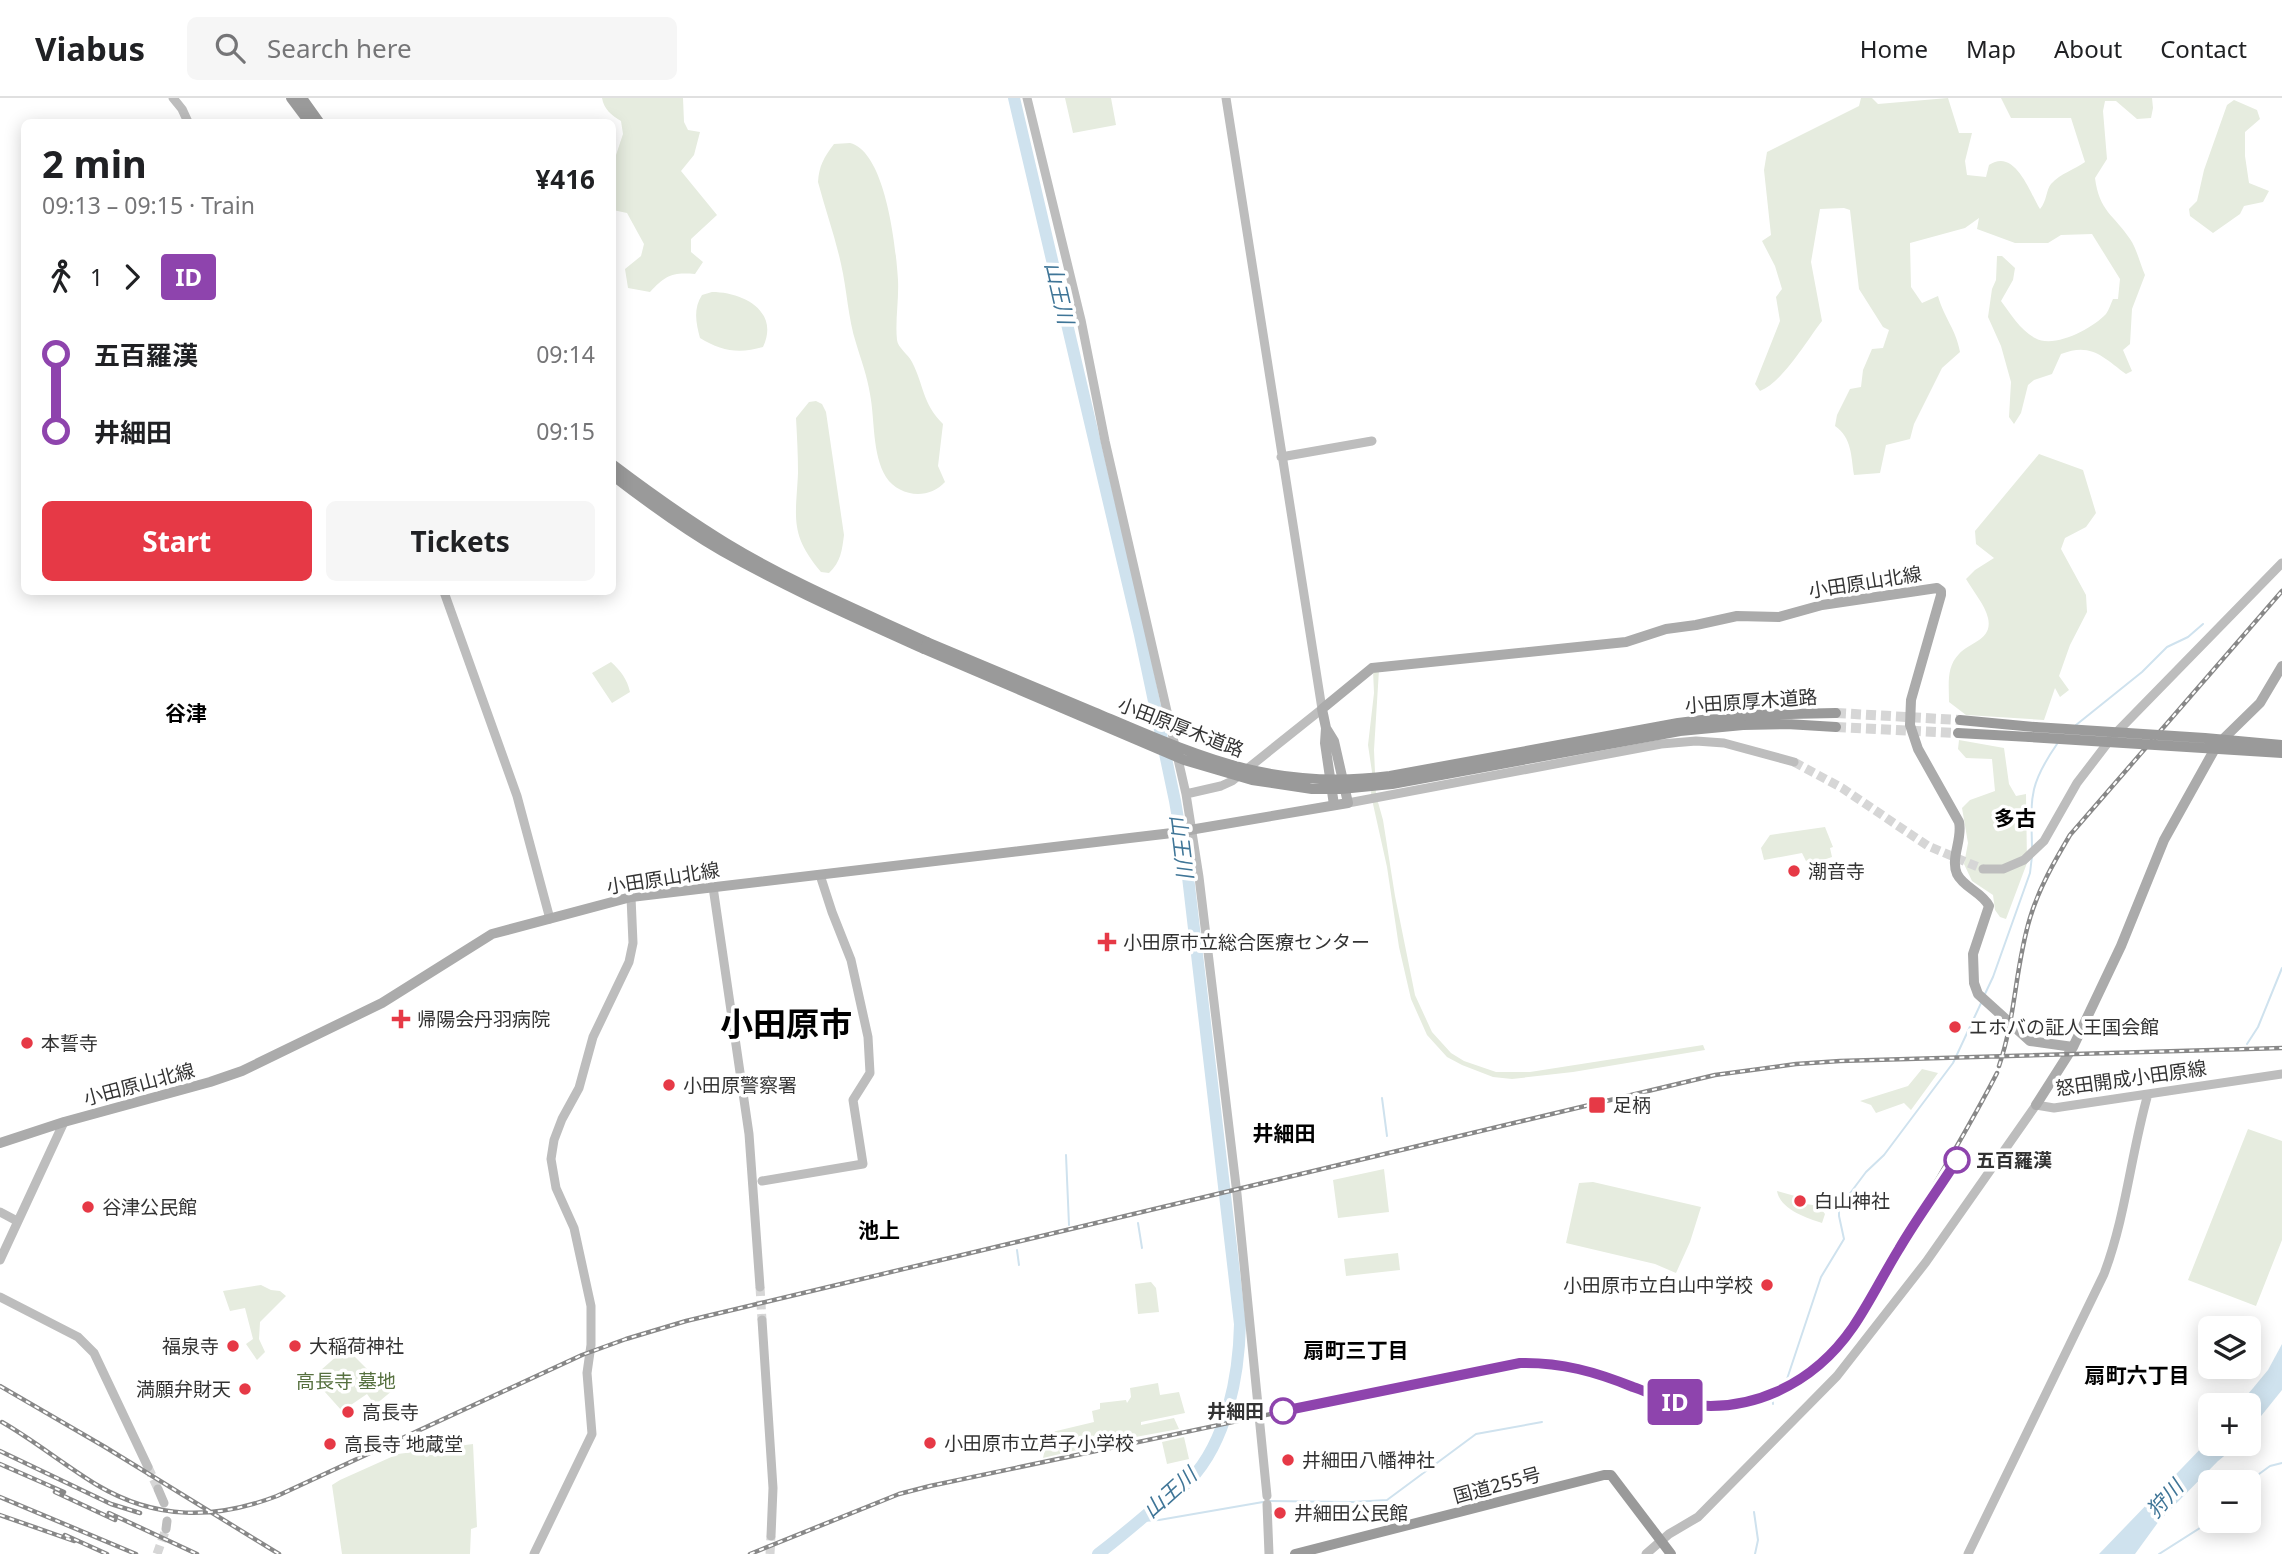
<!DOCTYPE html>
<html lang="en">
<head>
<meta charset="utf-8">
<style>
  body { margin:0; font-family:"Noto Sans","Noto Sans JP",sans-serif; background:#f6f6f6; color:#202124; height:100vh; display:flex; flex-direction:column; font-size:26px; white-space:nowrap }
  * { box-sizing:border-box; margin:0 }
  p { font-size:23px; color:#757577 }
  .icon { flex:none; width:38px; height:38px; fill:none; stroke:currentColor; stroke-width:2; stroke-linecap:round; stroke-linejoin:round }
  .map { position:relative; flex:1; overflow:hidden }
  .side { position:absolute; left:21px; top:21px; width:595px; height:476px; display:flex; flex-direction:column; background:#fff; border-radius:10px; box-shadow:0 4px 18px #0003 }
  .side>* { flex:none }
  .badge { padding:0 14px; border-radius:5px; font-size:24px; line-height:46px }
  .buttons { position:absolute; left:2198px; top:1218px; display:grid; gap:14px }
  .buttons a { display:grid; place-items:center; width:63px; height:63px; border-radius:10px; background:#fff; box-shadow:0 4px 18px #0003; font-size:35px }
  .map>.badge { position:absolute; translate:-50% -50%; box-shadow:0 0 0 4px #fff }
  .legs { display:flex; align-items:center; gap:10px; height:77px; padding:0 21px; font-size:23px }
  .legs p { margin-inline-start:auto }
  .summary { display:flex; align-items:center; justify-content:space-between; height:119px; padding:0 21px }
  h1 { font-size:38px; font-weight:700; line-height:52px }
  .action { display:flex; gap:14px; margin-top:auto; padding:14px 21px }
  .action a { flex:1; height:80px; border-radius:10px; background:#e63946; color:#fff; font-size:28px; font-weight:700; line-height:80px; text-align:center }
  .action a+a { background:#f6f6f6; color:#202124 }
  ul { padding:0 21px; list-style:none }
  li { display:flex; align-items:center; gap:24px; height:77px; font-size:26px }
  li i { display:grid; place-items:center; width:10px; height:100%; margin:0 9px; background:currentColor }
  li i::after { content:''; width:18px; height:18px; margin:-9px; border:5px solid; border-radius:50%; background:#fff }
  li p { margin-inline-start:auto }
  li:first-child i { background:linear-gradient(#0000 50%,currentColor 0) }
  li:last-child i { background:linear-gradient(currentColor 50%,#0000 0) }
  header { display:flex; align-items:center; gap:42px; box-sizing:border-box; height:98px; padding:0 35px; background:#fff; border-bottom:2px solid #e0e0e0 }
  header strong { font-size:33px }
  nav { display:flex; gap:38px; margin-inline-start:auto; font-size:24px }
  .search { width:490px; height:63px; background:#f6f6f6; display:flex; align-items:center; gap:18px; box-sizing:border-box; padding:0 24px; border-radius:10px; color:#757577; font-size:26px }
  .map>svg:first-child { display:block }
  .green { fill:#e6ecdf }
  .water { fill:#cfe2ee }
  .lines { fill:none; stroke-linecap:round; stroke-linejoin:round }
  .stream { stroke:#cfe2ee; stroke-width:2 }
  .river { stroke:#cfe2ee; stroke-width:12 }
  .secondary-tunnel { stroke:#d6d6d6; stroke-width:9; stroke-dasharray:9 4.5; stroke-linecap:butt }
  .highway-tunnel { stroke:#d6d6d6; stroke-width:10; stroke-dasharray:10 5; stroke-linecap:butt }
  .secondary { stroke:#bdbdbd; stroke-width:9 }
  .primary { stroke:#ababab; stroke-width:10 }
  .highway { stroke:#9a9a9a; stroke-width:10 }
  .rail-casing { stroke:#888; stroke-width:4.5 }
  .rail { stroke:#fff; stroke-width:2; stroke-dasharray:5; stroke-linecap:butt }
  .highway-bridge { stroke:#9a9a9a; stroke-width:10 }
  .line-1-casing { stroke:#fff; stroke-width:16 }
  .line-1 { stroke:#8e44ad; stroke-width:10 }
  .poi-dot { fill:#e63946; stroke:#fff; stroke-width:2.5 }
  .stop-1-dot { fill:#fff; stroke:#8e44ad; stroke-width:3.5 }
  .labels { text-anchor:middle; stroke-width:7; stroke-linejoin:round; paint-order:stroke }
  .street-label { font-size:19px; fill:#333; stroke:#fff }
  .poi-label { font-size:19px; fill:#333; stroke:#fff; text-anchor:start }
  .stop-label { font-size:19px; font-weight:bold; fill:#333; stroke:#fff; text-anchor:start }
  .park-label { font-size:19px; fill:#56703f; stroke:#fff }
  .water-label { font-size:21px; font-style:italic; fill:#3f7597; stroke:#fff }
  .neighbourhood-label { font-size:21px; font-weight:bold; fill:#000; stroke:#fff }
  .town-label { font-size:33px; font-weight:bold; fill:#000; stroke:#fff }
</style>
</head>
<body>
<header>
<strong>Viabus</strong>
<div class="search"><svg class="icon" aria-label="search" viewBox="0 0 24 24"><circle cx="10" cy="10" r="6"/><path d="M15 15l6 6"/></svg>Search here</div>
<nav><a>Home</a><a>Map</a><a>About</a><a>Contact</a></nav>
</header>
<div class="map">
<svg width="2282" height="1456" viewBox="0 0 2282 1456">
  <rect width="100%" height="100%" fill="#fff"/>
  <path class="green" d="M 602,0 L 683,0 L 684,24 L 688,32 L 700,34 L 694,57 L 681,73 L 717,117 L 691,141 L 691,154 L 703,164 L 695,176 C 672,174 666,177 650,194 L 628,190 L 625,171 L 641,158 L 644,146 L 627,115 L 613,112 L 613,66 L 623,36 L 621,23 C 611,17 604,11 602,0 Z
    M 1065,0 L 1111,0 L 1116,27 L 1073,35 Z
    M 1861,0 L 1872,0 L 1878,6 L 1948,0 L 1959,35 L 1972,35 L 1965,63 L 1967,77 L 1986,79 L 1989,67 C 2015,49 2030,95 2040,111 C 2047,103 2046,92 2051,86 C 2061,75 2074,72 2085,64 L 2071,20 L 2011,20 L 2001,0 L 2152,0 L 2153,10 L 2151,20 L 2137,21 L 2116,3 L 2105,3 L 2103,13 L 2107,61 L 2095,80 C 2099,113 2114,117 2130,141 C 2137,151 2140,166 2145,177 L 2132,211 L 2130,246 L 2123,252 L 2132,273 L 2126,276 C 2103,259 2091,244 2061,256 L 2052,276 L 2034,282 L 2028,287 L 2021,315 L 2014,326 L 2009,319 L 2011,284 L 2001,248 L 1988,219 L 1992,191 L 1996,182 L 1997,158 L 2002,158 L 2015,170 L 2013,182 L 2001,203 C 2011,216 2020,232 2035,240 C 2054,251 2092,231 2106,216 C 2109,212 2111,205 2113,201 L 2118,201 L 2120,181 L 2092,136 L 2061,137 L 2048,145 L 2015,145 L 1977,131 L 1979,120 L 1965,130 L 1910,145 L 1911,189 L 1922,205 L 1938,198 C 1944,220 1956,231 1960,254 L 1942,270 L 1914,326 L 1910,341 L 1886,347 L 1880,375 L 1854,377 C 1851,358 1852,340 1835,328 L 1837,317 L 1850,291 L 1861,289 L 1863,272 L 1872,251 L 1883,250 L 1889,232 L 1883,229 L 1859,191 L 1850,112 L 1844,110 L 1820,111 L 1811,164 L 1822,223 C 1807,242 1783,284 1760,293 L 1755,286 L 1780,223 L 1776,199 L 1782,191 L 1775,168 L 1762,143 L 1771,137 L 1764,72 L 1767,54 L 1859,8 Z
    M 2234,2 L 2257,12 L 2260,21 L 2245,34 L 2245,58 L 2249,85 L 2269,93 L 2263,104 L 2244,108 L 2240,116 L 2213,135 L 2190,118 L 2189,111 L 2197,103 L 2204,72 L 2227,7 Z
    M 850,45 C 886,54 896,150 898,182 C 899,202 895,223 897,242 C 898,250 908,256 912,264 C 924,287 922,305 943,326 L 938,368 L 945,384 C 929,402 899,399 886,379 C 872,356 875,322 870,296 C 867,277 861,262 856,245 C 848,220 847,192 841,166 C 835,138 825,111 818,84 C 819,68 824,59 834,46 Z
    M 712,194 C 743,194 780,213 763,249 C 739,256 721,253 700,240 C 696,225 693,211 702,197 Z
    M 816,303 L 822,306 L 826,314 L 844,437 C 842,452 841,464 829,475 L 821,474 C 789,436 796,420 798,375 C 798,357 797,338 796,320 L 809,304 Z
    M 2039,356 L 2083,372 L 2096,415 L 2086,429 L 2065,440 L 2061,451 L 2086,497 L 2087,514 L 2070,547 L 2059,578 L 2069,592 L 2060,599 L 2055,590 L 2044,622 L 1966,617 L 1949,604 C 1949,587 1946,569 1959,556 C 1970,544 1993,542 1988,520 C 1985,507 1973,493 1966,481 L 1975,472 L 1994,460 L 1976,446 L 1975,433 Z
    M 611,564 C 621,573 627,581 630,594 L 612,605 L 592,575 Z
    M 1373,572 L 1379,572 L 1374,652 L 1376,697 L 1383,722 L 1395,798 L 1415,897 L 1432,934 L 1451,955 L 1464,963 L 1496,974 L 1530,974 L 1703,947 L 1705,952 L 1573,974 L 1512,981 L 1493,979 L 1462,967 L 1447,959 L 1427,937 L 1411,901 L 1399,849 L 1387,769 L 1371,697 L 1372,674 L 1368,647 L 1374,595 Z
    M 1959,642 L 2004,650 L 2009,686 L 2016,698 L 2026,696 L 2027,765 L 2006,821 L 2000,819 L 1995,812 L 1993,797 L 1972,783 L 1964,766 L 1968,745 L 1962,710 L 1970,702 L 1995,693 L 1992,661 L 1966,660 L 1958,651 Z
    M 1825,729 L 1833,749 L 1830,750 L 1832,759 L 1823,762 L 1824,768 L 1818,769 L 1807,765 L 1802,755 L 1764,762 L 1761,750 L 1770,737 Z
    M 1922,971 L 1938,975 L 1911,1012 L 1904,1005 L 1876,1015 L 1871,1007 L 1860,1003 L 1908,988 Z
    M 2248,1031 L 2282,1043 L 2282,1142 L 2256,1208 L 2188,1182 Z
    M 1384,1071 L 1389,1114 L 1338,1120 L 1333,1082 Z
    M 1593,1084 L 1701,1109 L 1690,1144 L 1676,1175 L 1655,1166 L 1566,1145 L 1579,1085 Z
    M 1777,1093 L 1802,1100 L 1806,1106 L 1819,1108 L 1825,1116 L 1822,1125 C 1806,1120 1780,1111 1777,1093 Z
    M 1398,1155 L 1400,1172 L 1346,1178 L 1344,1161 Z
    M 1151,1184 L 1156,1190 L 1159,1214 L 1138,1216 L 1135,1186 Z
    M 261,1187 L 271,1192 L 280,1193 L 286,1198 L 260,1224 L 259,1241 L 265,1254 L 257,1262 L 246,1246 L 253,1241 L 245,1210 L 230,1213 L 223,1193 Z
    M 346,1250 L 375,1279 L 380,1277 L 393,1292 L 375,1307 L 367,1296 L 342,1313 L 316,1284 L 321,1272 Z
    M 1158,1285 L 1160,1297 L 1179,1294 L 1185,1315 L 1141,1324 L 1141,1327 L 1174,1320 L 1179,1331 L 1119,1342 L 1043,1360 L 1045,1351 L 1030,1354 L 1027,1340 L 1094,1324 L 1092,1313 L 1100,1311 L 1100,1305 L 1126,1302 L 1127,1305 L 1131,1299 L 1130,1290 Z
    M 1184,1339 L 1189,1361 L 1167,1366 L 1162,1344 Z
    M 473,1346 L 477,1429 L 471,1431 L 470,1456 L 342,1456 L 332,1387 L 340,1382 L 398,1356 Z"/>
  <path class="water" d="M 2282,1246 L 2282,1292 L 2249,1333 L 2249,1307 L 2239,1307 L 2268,1272 Z
    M 2210,1341 L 2210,1346 L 2239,1346 L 2218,1363 L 2159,1423 L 2135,1456 L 2099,1456 Z"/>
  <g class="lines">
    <path class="stream" d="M 2076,627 L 2142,574 L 2167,549 L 2188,539 L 2203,526
      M 2032,749 C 2031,700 2028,688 2057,646
      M 1984,898 L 1993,879 L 2030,775 L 2032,758
      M 2247,946 L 2258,929 L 2282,870
      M 1382,1000 L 1387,1038
      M 1066,1057 L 1069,1127
      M 1138,1125 L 1142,1150
      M 1017,1152 L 1019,1167
      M 1773,1306 C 1772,1295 1777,1290 1786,1284 L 1821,1179 L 1844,1141 L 1839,1118 L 1839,1110 L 1866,1074 L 1884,1057 L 1953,965 L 1982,903
      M 2248,1384 L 2270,1368 L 2282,1365
      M 1269,1403 L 1352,1404 L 1387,1402 L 1476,1336 L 1542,1324
      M 1754,1414 L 1758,1442 L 1755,1456
      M 1141,1423 L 1159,1422 L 1263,1404
      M 2159,1456 L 2211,1423"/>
    <path class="river" d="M 1014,0 L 1140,537 L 1175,703 L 1188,779 L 1240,1226 C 1239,1277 1227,1343 1190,1382 C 1179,1393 1164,1401 1152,1412 C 1134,1427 1117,1442 1098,1456"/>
    <path class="secondary-tunnel" d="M 1794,664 L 1842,690 L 1928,748 L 1983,771
      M 760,1189 L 762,1222
      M 148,1369 L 158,1391
      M 157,1456 L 166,1431
      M 770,1456 L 771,1438"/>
    <path class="highway-tunnel" d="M 1836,615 L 1960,622
      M 1836,629 L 1958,635"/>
    <path class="secondary" d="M 173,0 L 182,11 L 188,24
      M 1027,0 L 1081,222 L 1105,343 L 1186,696 L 1199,779 L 1237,1096 L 1267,1398
      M 1281,359 L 1372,343
      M 444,494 L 517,698 L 550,821
      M 1186,696 L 1221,688 L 1232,683 L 1322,611 L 1226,0
      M 1348,705 L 1661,646 L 1696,643 L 1724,645 L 1794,664
      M 1983,771 L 2003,771 L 2024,762 L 2044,743 L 2077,685 L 2113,638 L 2282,465
      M 713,789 L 749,1036 L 760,1189
      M 762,1083 L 863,1066 L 853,1002 L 870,975 L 868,939 L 851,862 L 832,814 L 820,777
      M 0,1114 L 17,1123
      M 0,1162 L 64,1024
      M 0,1199 L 78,1239 L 94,1255 L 148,1369
      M 762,1222 L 773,1390 L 771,1438
      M 158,1391 L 164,1405
      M 1267,1406 L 1269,1456
      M 166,1431 L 167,1423
      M 534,1456 L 592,1336 L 587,1275 L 591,1247 L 591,1208 L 574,1130 L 556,1090 L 551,1061 L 554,1042 L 562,1021 L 579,990 L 593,939 L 629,864 L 633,845 L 631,799
      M 1646,1456 L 1669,1436 L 1698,1419 L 1837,1278 L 1926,1164 L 2036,1007 L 2054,1010 L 2282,976
      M 1968,1456 L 2104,1176 C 2126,1118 2131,1055 2148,996"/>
    <path class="primary" d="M 1334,707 L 1325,645 L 1326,630 L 1322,611 L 1372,570 L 1626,544 L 1666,531 L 1696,527 L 1737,518 L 1779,519 L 1822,507 L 1937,490 L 1941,493 L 1941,497 L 1911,602 L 1910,627 L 1918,651 L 1959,724 C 1963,741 1950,760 1957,776 C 1964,790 1982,794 1989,808 L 1973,856 L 1974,885 L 1978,896 L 2030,943 L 2073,949
      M 2036,1007 L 2073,949 L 2121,848 L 2164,742 L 2217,647 L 2260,605 L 2282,568
      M 0,1045 L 64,1024 L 210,984 L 242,973 L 382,905 L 492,836 L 631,799 L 1172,735 L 1348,705 L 1334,643 L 1326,630"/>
    <path class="highway" d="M 291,0 L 309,24
      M 302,0 L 319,24
      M 612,366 C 649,394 687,421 726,445 C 790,484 860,513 927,544
      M 612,377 C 647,404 684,431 722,453 C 787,490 856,520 924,551
      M 1742,617 L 1836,615
      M 1960,622 L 2035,629
      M 1743,627 L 1787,626 L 1836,629
      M 1958,635 L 2030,639
      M 1295,1456 L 1604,1377 L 1611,1377 L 1671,1456"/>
    <defs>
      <path id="rail" d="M 1999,968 C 2016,918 2015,869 2030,820 C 2039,790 2054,764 2070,737 L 2282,493
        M 0,1288 L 105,1349 L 279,1456
        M 2,1324 C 35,1343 64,1367 97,1387 C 156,1422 214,1422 277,1398 L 582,1257 L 626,1241 L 686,1223 L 1715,977 L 1796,966 L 1840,963 L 2282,950
        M 0,1353 L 111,1406 L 140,1415
        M 0,1366 L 64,1394
        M 55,1394 L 115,1422
        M 0,1399 L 136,1456
        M 109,1415 L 197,1456
        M 0,1417 L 74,1443
        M 65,1437 L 107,1456
        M 750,1456 L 899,1396 L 930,1388 L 1508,1266 C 1540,1263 1572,1266 1602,1277 C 1633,1288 1665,1306 1698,1308 C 1821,1315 1866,1209 1916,1119 C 1943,1071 1972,1024 1997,975"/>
    </defs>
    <use href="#rail" class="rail-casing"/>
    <use href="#rail" class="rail"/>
    <path class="highway-bridge" d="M 927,544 C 983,567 1038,591 1094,614 C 1200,659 1271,693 1390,678 L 1678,625 L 1742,617
      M 924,551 L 1184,662 L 1252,682 L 1312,691 L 1341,691 L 1392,686 L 1680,633 L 1743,627
      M 2035,629 L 2205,640 L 2282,647
      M 2030,639 L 2282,655"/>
  </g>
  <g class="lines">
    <defs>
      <path id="line-1" d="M 1283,1313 L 1520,1265 C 1561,1264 1596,1274 1633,1289 C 1648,1294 1663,1302 1679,1305 C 1748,1318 1813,1287 1853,1229 C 1870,1204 1883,1177 1899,1151 C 1917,1120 1938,1092 1957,1062"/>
    </defs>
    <use href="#line-1" class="line-1-casing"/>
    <use href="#line-1" class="line-1"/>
  </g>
  <g class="poi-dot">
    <circle cx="1794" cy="773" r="7"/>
    <path d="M1103.5 833.5h7v7h7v7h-7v7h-7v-7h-7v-7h7z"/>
    <path d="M397.5 910.5h7v7h7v7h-7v7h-7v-7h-7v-7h7z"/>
    <circle cx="1955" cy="929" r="7"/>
    <circle cx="27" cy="945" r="7"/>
    <circle cx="669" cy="987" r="7"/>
    <rect x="1588" y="998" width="18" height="18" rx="3.5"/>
    <circle cx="1800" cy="1103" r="7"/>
    <circle cx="88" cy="1109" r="7"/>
    <circle cx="1767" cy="1187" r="7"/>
    <circle cx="233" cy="1248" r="7"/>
    <circle cx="295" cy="1248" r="7"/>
    <circle cx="245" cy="1291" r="7"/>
    <circle cx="348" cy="1314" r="7"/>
    <circle cx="930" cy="1345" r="7"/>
    <circle cx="330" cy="1346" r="7"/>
    <circle cx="1288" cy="1362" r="7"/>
    <circle cx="1280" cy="1415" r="7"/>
  </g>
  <g class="stop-1-dot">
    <circle cx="1957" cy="1062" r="12"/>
    <circle cx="1283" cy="1313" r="12"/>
  </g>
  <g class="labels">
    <g class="street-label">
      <text transform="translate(1865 484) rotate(-9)" y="7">小田原山北線</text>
      <text transform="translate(1751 603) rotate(-4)" y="7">小田原厚木道路</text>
      <text transform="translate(1181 629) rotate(21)" y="7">小田原厚木道路</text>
      <text transform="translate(663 780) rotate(-9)" y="7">小田原山北線</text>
      <text transform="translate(2131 980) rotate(-8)" y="7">怒田開成小田原線</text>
      <text transform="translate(139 986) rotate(-15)" y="7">小田原山北線</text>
      <text transform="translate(1497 1387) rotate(-15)" y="7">国道255号</text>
    </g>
    <g class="poi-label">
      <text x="1808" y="780">潮音寺</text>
      <text x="1123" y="851">小田原市立総合医療センター</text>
      <text x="417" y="928">帰陽会丹羽病院</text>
      <text x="1969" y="936">エホバの証人王国会館</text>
      <text x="41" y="952">本誓寺</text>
      <text x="683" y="994">小田原警察署</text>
      <text x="1613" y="1014">足柄</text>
      <text x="1814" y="1110">白山神社</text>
      <text x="102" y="1116">谷津公民館</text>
      <text x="1753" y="1194" text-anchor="end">小田原市立白山中学校</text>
      <text x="219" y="1255" text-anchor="end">福泉寺</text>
      <text x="309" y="1255">大稲荷神社</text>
      <text x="231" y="1298" text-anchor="end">満願弁財天</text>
      <text x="362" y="1321">高長寺</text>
      <text x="944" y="1352">小田原市立芦子小学校</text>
      <text x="344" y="1353">高長寺 地蔵堂</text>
      <text x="1302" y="1369">井細田八幡神社</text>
      <text x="1294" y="1422">井細田公民館</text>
    </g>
    <g class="stop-label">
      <text x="1976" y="1069">五百羅漢</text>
      <text x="1264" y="1320" text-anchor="end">井細田</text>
    </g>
    <g class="park-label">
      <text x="346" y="1290">高長寺 墓地</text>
    </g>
    <g class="water-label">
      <text transform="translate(1059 195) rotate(77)" y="7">山王川</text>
      <text transform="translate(1181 748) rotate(83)" y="7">山王川</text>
      <text transform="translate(1170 1395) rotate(-42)" y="7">山王川</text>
      <text transform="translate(2165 1401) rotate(-48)" y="7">狩川</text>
    </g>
    <g class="neighbourhood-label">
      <text x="186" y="623">谷津</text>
      <text x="2015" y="728">多古</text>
      <text x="1284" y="1043">井細田</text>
      <text x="879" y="1140">池上</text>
      <text x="1356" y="1260">扇町三丁目</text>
      <text x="2137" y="1285">扇町六丁目</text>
    </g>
    <g class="town-label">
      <text x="786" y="938">小田原市</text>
    </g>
  </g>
</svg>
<div class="buttons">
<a><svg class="icon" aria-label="layers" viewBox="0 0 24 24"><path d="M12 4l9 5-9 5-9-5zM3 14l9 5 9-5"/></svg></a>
<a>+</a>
<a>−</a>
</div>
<b class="badge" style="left:1675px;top:1304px;background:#8e44ad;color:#fff">ID</b>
<section class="side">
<div class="summary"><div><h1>2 min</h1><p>09:13 – 09:15 · Train</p></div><b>¥416</b></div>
<div class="legs"><svg class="icon" aria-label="walk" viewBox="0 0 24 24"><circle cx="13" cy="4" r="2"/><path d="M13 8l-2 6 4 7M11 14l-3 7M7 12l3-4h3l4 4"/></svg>1<svg class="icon" aria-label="forward" viewBox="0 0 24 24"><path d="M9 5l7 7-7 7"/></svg><b class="badge" style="background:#8e44ad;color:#fff">ID</b></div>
<ul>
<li><i style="color:#8e44ad"></i><b>五百羅漢</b><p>09:14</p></li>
<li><i style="color:#8e44ad"></i><b>井細田</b><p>09:15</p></li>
</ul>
<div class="action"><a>Start</a><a>Tickets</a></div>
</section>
</div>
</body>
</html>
